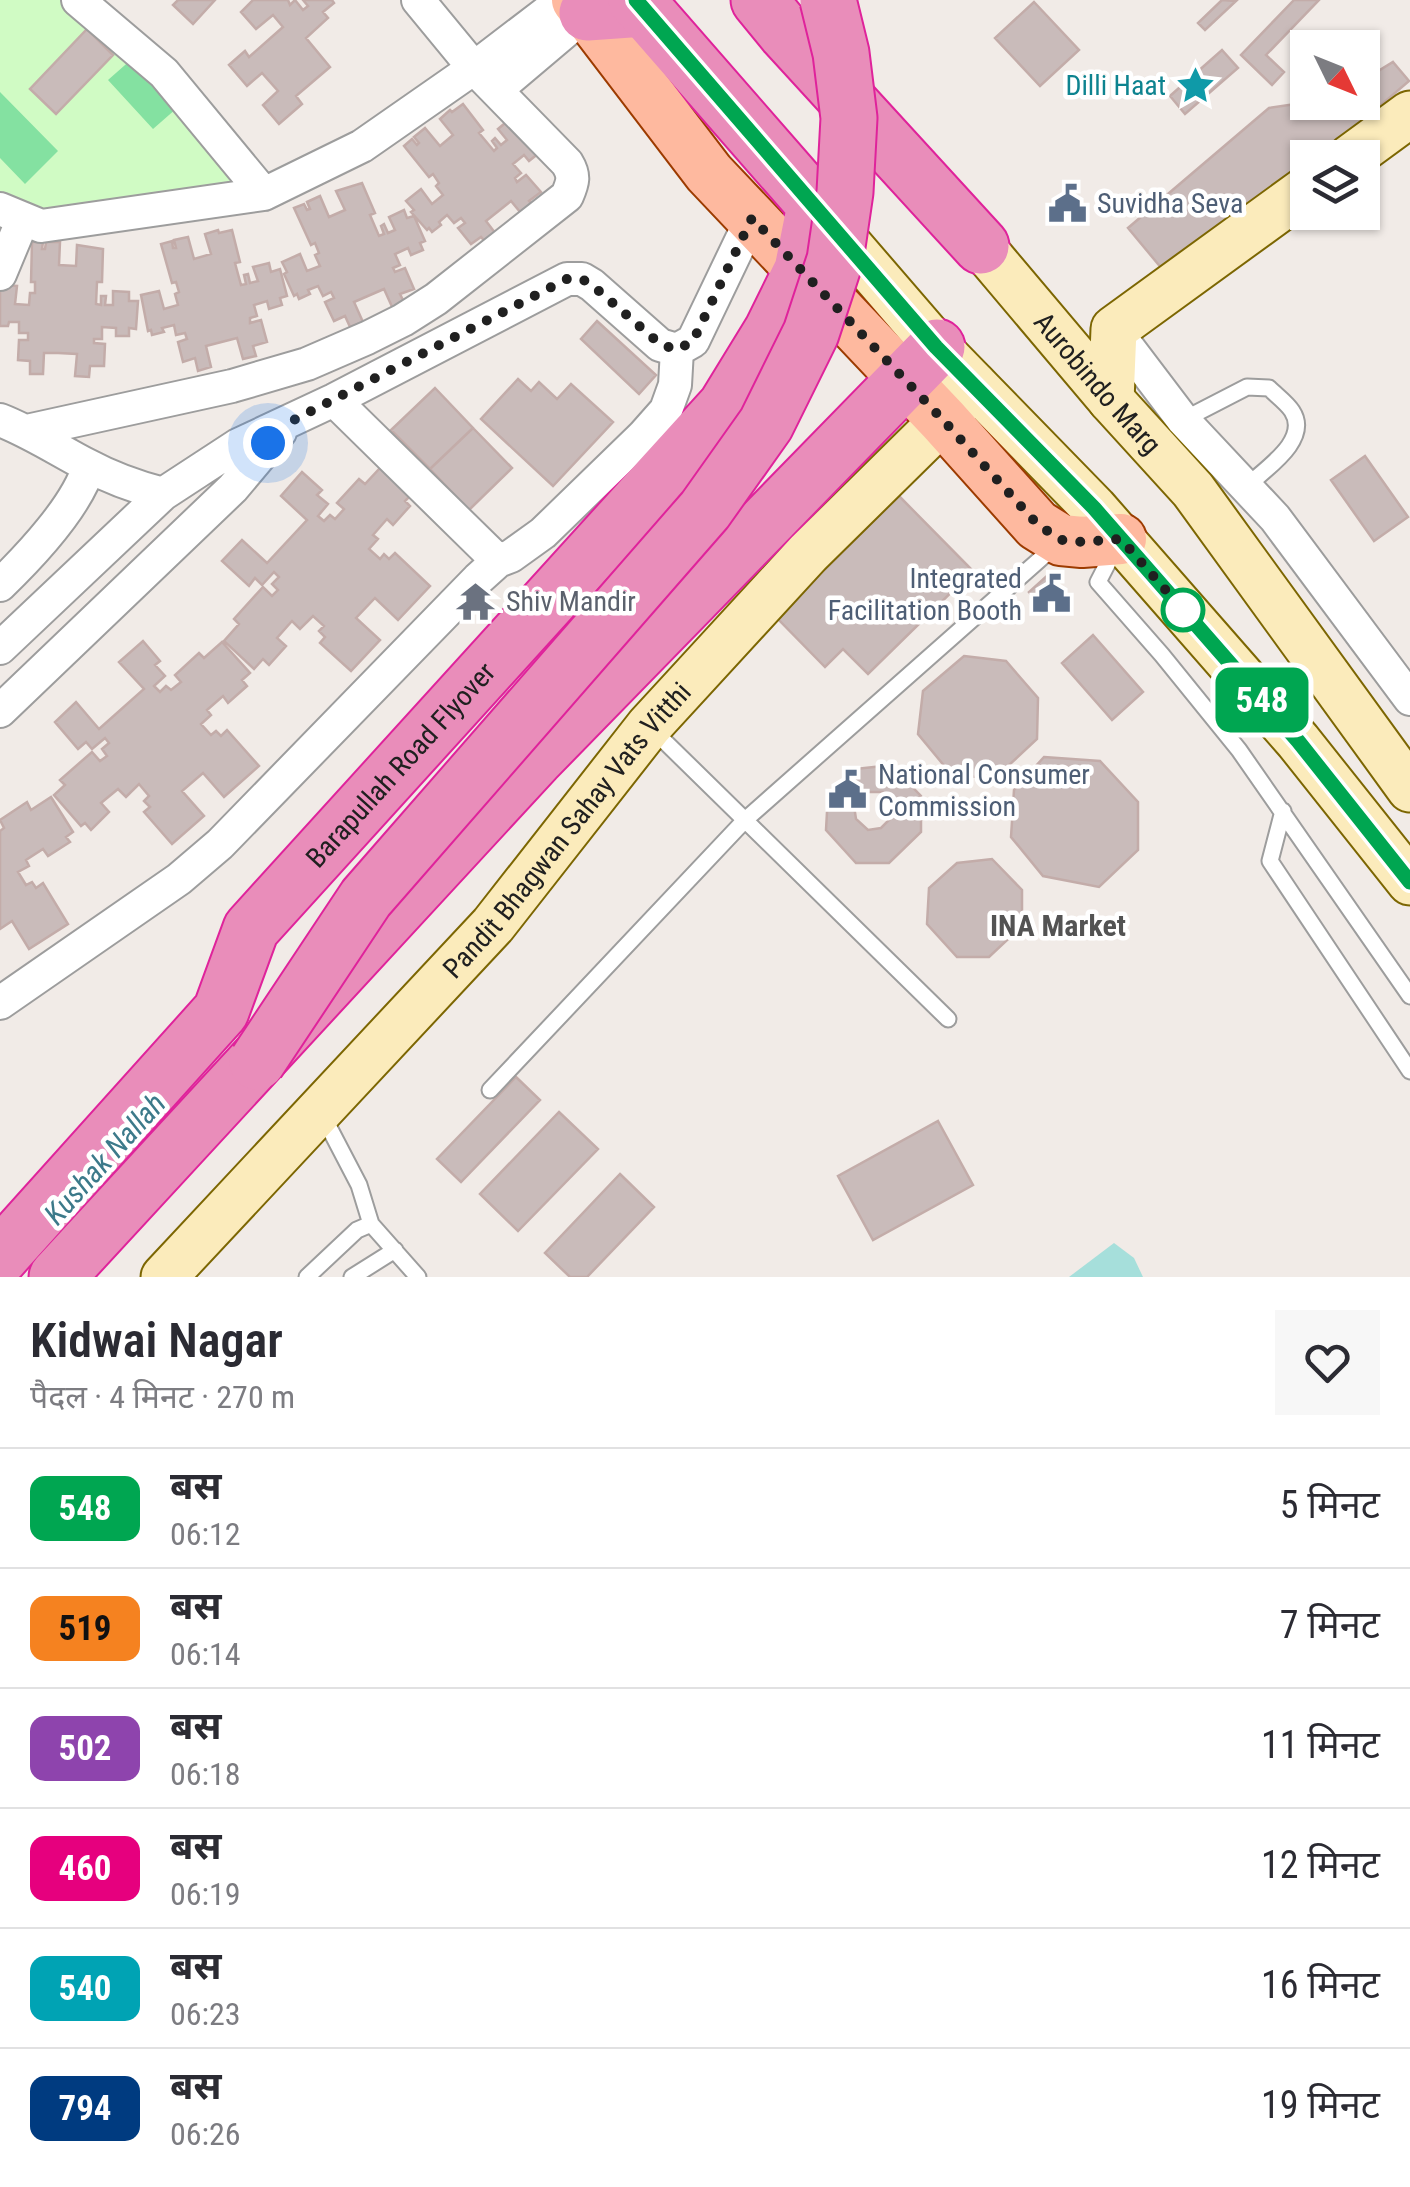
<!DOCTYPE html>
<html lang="hi">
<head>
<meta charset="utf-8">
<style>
  body { margin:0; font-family:"Roboto Condensed","Noto Sans Devanagari",sans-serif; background:#f7f7f7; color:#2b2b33; height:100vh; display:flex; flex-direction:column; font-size:38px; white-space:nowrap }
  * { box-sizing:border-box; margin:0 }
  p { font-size:32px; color:#7c7c81 }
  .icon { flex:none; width:55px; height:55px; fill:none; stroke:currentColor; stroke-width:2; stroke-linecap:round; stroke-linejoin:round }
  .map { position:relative; height:1277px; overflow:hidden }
  .sheet { display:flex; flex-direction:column; background:#fff; flex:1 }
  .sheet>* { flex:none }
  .badge { padding:0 20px; border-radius:15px; font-size:35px; line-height:65px }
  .needle { width:65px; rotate:133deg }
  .tools { position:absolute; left:1290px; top:30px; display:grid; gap:20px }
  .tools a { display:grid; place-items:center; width:90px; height:90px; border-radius:0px; background:#fff; box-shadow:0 2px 8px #0004; font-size:50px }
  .you { position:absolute; width:50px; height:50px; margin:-25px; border:8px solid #fff; border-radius:50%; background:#1a73e8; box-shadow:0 0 0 15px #1a73e833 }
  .map>.badge { position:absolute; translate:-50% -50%; box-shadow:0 0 0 5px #fff }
  .round { display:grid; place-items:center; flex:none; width:105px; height:105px; border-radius:0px; background:#f7f7f7 }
  .summary { display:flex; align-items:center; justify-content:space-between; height:170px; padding:0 30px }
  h1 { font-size:48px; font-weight:600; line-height:75px }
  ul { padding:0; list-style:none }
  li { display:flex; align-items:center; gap:30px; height:120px; padding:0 30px; border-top:2px solid #e1e1e2 }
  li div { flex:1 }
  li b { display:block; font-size:38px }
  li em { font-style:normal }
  li .badge { min-width:110px; font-weight:700; text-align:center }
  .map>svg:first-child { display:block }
  .park { fill:#d0fbc4 }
  .pitch { fill:#84e1a1 }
  .water { fill:#a6dfdb }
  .building { fill:#c9bbba; stroke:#c3aca9; stroke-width:2.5; fill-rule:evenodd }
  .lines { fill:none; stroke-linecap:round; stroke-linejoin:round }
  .lane-casing { stroke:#9d9d9d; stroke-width:19 }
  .street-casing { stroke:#9d9d9d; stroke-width:36 }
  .secondary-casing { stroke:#7c6602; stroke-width:49 }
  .primary-casing { stroke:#9d3b00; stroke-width:54 }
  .highway-casing { stroke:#df239b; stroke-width:59 }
  .lane { stroke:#fff; stroke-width:15 }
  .street { stroke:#fff; stroke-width:32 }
  .secondary { stroke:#fbebbb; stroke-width:45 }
  .primary { stroke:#feb99f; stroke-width:50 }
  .highway { stroke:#e98dba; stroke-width:55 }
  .highway-bridge-casing { stroke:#df239b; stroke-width:59; stroke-linecap:butt }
  .highway-bridge { stroke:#e98dba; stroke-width:55 }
  .line-casing { stroke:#fff; stroke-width:22 }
  .line { stroke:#00a651; stroke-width:15 }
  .walk { stroke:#202020; stroke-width:10; stroke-dasharray:0 18 }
  .stop-dot { fill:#fff; stroke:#00a651; stroke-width:5 }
  .labels { text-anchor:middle; stroke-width:9; stroke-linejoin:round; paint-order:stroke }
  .culture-label { font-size:28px; fill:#0d838f; stroke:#fff; text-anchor:end }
  .service-label { font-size:28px; fill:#4e5e75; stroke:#fff; text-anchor:start }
  .street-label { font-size:28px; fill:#202020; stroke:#fff }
  .worship-label { font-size:28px; fill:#5b616d; stroke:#fff; text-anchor:start }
  .neighbourhood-label { font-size:30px; font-weight:bold; fill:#535353; stroke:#fff }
  .water-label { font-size:30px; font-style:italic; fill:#3c7a8a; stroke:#fff }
</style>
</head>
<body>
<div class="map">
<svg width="1410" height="1277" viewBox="0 0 1410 1277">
  <rect width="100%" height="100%" fill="#f1ebe7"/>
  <path class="park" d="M 0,0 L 64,0 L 159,78 L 249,187 L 41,214 L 0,196 Z"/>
  <path class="pitch" d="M 133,58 L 177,108 L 153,129 L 108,80 Z
    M 0,92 L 58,151 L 25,184 L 0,158 Z"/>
  <path class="water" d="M 1114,1243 L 1134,1258 L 1143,1277 L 1069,1277 Z"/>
  <path class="building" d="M 178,0 L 215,0 L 193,24 L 173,5 Z
    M 253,0 L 288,0 L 290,5 L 295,0 L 303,10 L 308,6 L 303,0 L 332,0 L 334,3 L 323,12 L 328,18 L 306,38 L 330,67 L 296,96 L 302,104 L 279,124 L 263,105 L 278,91 L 262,73 L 247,86 L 229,65 L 245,51 L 249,57 L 283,27 L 273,15 L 256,29 L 241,12 Z
    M 1222,0 L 1236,1 L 1205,30 L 1198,23 Z
    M 1294,0 L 1319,0 L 1266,55 L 1284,72 L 1272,85 L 1241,55 Z
    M 1034,2 L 1079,50 L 1040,86 L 995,38 Z
    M 87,29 L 113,55 L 56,114 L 30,89 Z
    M 1222,50 L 1238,68 L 1185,114 L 1170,96 Z
    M 1393,62 L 1409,81 L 1319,158 L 1308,158 L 1308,168 L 1173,282 L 1128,228 L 1269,108 L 1309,102 L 1362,102 L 1362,81 Z
    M 463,104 L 483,130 L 479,133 L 494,151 L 497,148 L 492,141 L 495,138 L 501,145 L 507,140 L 498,129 L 510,119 L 539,153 L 529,161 L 524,155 L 513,164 L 521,173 L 515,178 L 517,182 L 526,175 L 541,192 L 529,201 L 536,209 L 525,218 L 511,201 L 486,221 L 499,238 L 489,246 L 481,237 L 471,244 L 458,228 L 465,223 L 461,218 L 454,223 L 447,215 L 439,222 L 441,225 L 432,232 L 429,228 L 427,230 L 411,212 L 414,210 L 406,201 L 421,189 L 432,204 L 443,195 L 436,186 L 439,183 L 433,174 L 429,177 L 404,146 L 412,139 L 417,145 L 419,143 L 414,137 L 425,128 L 440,146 L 453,135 L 440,119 L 450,110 L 452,112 Z
    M 362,183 L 375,213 L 370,215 L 379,236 L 384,234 L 381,226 L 384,224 L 388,233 L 395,230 L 389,217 L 404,210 L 407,218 L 414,216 L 425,241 L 420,243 L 423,250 L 411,255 L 408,248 L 395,254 L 400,265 L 393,268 L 395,272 L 405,268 L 414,289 L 400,294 L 405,304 L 393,309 L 384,289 L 354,302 L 363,322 L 350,327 L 345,316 L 334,321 L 325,302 L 334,298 L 331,292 L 323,296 L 318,286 L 308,290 L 310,294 L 299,299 L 297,294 L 294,296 L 284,274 L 287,272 L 282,262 L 300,254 L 307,271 L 320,266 L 315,255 L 319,253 L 315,243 L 311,245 L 294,208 L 304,204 L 307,210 L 310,209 L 307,202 L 320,196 L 329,217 L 345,210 L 336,191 Z
    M 218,230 L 219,233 L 232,230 L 240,262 L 235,263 L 241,285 L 246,284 L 244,275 L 248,274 L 250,283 L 258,281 L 253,267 L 269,263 L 271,272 L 280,269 L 287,296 L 280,298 L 282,305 L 269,309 L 267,301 L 254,305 L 257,316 L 250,318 L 250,323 L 261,320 L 267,342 L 253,346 L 256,356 L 243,359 L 237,338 L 206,346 L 211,367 L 198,371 L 195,358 L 183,362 L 178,342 L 187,339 L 185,333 L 176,335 L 174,325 L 162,328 L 164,332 L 152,335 L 151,330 L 148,331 L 141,295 L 159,291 L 164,309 L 178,305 L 175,294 L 179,292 L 176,282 L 172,283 L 161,244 L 172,241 L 173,248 L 176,248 L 174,240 L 188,237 L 194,259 L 211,254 L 205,234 Z
    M 32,242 L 43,242 L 42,249 L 45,249 L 46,242 L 60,242 L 59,265 L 76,266 L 77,245 L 103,249 L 102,282 L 97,282 L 96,304 L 101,305 L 101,296 L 106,296 L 105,305 L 113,305 L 113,291 L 129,292 L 129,301 L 138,301 L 136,329 L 129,328 L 129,336 L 116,336 L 116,328 L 102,327 L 102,339 L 94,339 L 94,343 L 105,344 L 104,366 L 90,366 L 89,377 L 75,376 L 77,354 L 58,353 L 44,353 L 43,374 L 30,374 L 30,361 L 18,360 L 19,340 L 28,340 L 28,333 L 19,333 L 19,322 L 9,322 L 8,326 L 0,326 L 0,285 L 17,286 L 15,304 L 29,305 L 30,293 L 35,293 L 35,282 L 31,282 Z
    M 597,321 L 656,375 L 639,394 L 581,339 Z
    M 518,379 L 531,391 L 539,382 L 557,399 L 571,384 L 613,422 L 553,486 L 481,419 Z
    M 435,388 L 473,428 L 430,469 L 391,430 Z
    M 473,428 L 512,468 L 469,510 L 430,469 Z
    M 1365,456 L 1408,517 L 1374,541 L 1331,480 Z
    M 380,468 L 410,496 L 405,501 L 410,506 L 393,525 L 387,519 L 373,535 L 378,539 L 369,549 L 380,559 L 384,554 L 389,559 L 395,553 L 430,586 L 398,620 L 375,598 L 356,618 L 380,640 L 351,671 L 320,643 L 325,637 L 319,631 L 324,626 L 313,616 L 300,629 L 292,621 L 277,638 L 286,646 L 269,665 L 263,659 L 254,669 L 224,641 L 239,624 L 234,619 L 263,587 L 272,596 L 278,590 L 272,584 L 279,577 L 274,572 L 262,585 L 255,578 L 249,586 L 222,561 L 242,540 L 267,563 L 307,520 L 281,496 L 302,472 L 322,490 L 317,495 L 328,504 L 318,516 L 324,521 L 330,515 L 335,519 L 344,509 L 337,503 L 359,479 L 365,484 Z
    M 899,496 L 973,571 L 868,674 L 843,649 L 825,667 L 776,617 Z
    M 1049,574 L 1064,591 L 1043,608 L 1029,592 Z
    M 1093,635 L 1143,692 L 1112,720 L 1062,663 Z
    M 143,641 L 160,661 L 155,665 L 165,676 L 154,686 L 160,692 L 166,686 L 171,690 L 181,682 L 175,675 L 199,653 L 204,658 L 222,642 L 250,673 L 242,680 L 247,686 L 228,703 L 223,696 L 207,710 L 211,715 L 201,724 L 211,735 L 216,731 L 221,736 L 227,730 L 259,766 L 224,797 L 203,773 L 182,791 L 204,816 L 172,844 L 144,812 L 150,807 L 144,801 L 149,796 L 139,784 L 126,797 L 118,789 L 101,803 L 109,812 L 91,830 L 85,823 L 81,826 L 54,795 L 65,785 L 60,780 L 92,752 L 100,761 L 107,756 L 102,749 L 109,743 L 105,738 L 92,749 L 86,742 L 78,749 L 55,722 L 76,702 L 99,729 L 144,689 L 119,662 Z
    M 964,656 L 1006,661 L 1038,698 L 1037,739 L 994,779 L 951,774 L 918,734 L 923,691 Z
    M 1044,757 L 1100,761 L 1138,802 L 1138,850 L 1099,887 L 1043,876 L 1011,837 L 1014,790 Z
    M 891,765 L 921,796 L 921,832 L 889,863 L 856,863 L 826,830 L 828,794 L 856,769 ZM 868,792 L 883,792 L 893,802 L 892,817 L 881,828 L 868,830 L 856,819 L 854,806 Z
    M 51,797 L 73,832 L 66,837 L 70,842 L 48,856 L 43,849 L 26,860 L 29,866 L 18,872 L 26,885 L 32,882 L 36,888 L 43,883 L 68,924 L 29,949 L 12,921 L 0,929 L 0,831 L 4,828 L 0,820 L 27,802 L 31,810 Z
    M 992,859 L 1022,890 L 1022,926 L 989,957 L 957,957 L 927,924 L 929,888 L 957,863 Z
    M 516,1077 L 540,1100 L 461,1182 L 437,1159 Z
    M 559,1112 L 598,1149 L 518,1231 L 480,1194 Z
    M 938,1121 L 973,1185 L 873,1240 L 838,1176 Z
    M 620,1174 L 654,1207 L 587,1277 L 570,1277 L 545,1253 Z"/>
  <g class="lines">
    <defs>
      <path id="lane" d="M 1183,420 L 1247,387 L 1269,388 C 1276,395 1287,403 1292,411 C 1311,440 1265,469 1247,486
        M 1115,549 L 1098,582 L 1162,655 L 1239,750 L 1410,996
        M 652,729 L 948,1019
        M 1283,811 L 1270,861 L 1410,1071
        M 490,1090 L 745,820 L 1055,546
        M 322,1114 L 359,1185 L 371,1224
        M 307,1277 L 357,1230 L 371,1224 L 418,1277
        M 352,1277 L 395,1250"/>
      <path id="street" d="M 78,0 L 164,73 L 264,194 L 362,146 L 474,68 L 563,0
        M 496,90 L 587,13
        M 0,209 L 41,226 L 264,194
        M 0,274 L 23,219
        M 1114,329 L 1183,420 L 1275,518 L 1410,699
        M 334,400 L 498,561
        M 0,420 C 31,432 58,450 87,465 C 111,478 136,487 163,494
        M 27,431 L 232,386 L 307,364 L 367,338 L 403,320 L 436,299 L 567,196 C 573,182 575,176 567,163 L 474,68 L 418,0
        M 0,585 C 30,556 77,506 89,466
        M 0,648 L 163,494 L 238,445 L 334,400 L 567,279 L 582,279 L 592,285 L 660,345 L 677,350 L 693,341 L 752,218
        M 0,711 L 233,488 L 280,432
        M 0,1003 L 179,879 L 220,844 L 478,579 L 498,561 L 511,556 L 543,533 L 643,436 L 666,410 L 675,385 L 677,350"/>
      <g id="secondary">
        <path d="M 1350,158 L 1410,114"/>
        <path d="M 824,216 L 937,347 L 1094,508 L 1298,741 L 1410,882"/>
        <path id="s1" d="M 981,246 L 1111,400 L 1193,490 L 1410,789"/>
        <path d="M 1111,400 L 1114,329 L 1308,188"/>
        <path id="s2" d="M 164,1277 L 493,925 L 649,726 L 808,553 L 943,420 L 974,385"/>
      </g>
      <path id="primary" d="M 577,0 L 709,173 L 943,420 L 1037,525 L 1061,540 L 1082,542 L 1121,539"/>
      <g id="highway">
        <path d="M 759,0 L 786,33 L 981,246"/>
        <path d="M 587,13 L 644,9"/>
        <path id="s3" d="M 0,1257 L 221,1011 L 251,929 L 726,406 L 772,331 L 802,270 L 815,205 L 636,0"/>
        <path d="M 57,1277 L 535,759 L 937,347"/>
      </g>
    </defs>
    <use href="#lane" class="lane-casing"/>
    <use href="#street" class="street-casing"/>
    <use href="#secondary" class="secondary-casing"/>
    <use href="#primary" class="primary-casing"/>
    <use href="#highway" class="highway-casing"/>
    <use href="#lane" class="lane"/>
    <use href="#street" class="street"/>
    <use href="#secondary" class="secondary"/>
    <use href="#primary" class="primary"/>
    <use href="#highway" class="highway"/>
    <defs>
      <path id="highway-bridge" d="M 257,1062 L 366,898 L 705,510 L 766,424 L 811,333 L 835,260 L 845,192 L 849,118 L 841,53 L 828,0"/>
    </defs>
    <use href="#highway-bridge" class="highway-bridge-casing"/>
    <use href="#highway-bridge" class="highway-bridge"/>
  </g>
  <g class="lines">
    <defs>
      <path id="line" d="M 636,0 L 936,347 L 1094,508 L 1298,741 L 1410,882"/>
    </defs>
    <use href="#line" class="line-casing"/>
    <use href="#line" class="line"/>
    <path class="walk" d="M 268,443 L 288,423 L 567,279 L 582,279 L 592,285 L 660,344 L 677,350 L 693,341 L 752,218 L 943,420 L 1038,525 L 1062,540 L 1082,542 L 1121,539 L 1183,610"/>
  </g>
  <defs>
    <symbol id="sight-bare" viewBox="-9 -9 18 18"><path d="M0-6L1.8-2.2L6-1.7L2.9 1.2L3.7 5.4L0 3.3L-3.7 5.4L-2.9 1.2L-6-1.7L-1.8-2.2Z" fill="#0f9aa8" stroke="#fff" stroke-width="2.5" paint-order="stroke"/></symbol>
    <symbol id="civic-bare" viewBox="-9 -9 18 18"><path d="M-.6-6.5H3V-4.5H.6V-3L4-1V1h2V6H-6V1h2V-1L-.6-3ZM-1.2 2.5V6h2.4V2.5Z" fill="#5c6f8a" stroke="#fff" stroke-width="2.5" paint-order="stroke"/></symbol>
    <symbol id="temple-bare" viewBox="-9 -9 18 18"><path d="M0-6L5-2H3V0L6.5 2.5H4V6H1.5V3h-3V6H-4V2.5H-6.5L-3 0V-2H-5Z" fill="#6b7280" stroke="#fff" stroke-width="2.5" paint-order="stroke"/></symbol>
  </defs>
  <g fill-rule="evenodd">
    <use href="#sight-bare" x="1168" y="58" width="55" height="55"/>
    <use href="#civic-bare" x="1040" y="176" width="55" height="55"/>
    <use href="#civic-bare" x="1024" y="566" width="55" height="55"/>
    <use href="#temple-bare" x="448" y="574" width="55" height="55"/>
    <use href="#civic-bare" x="820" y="762" width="55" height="55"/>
  </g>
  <circle class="stop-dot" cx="1183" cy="610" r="20"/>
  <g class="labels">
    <g class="culture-label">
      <text x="1166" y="95">Dilli Haat</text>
    </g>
    <g class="service-label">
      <text x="1097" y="213">Suvidha Seva</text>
      <text x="1022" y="588" text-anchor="end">Integrated<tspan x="1022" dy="32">Facilitation Booth</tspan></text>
      <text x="878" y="784">National Consumer<tspan x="878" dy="32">Commission</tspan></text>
    </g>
    <g class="street-label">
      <text dy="10" stroke="none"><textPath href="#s1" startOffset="180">Aurobindo Marg</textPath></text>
      <text dy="10" stroke="none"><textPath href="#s3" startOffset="640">Barapullah Road Flyover</textPath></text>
      <text dy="10" stroke="none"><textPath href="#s2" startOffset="602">Pandit Bhagwan Sahay Vats Vitthi</textPath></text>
    </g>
    <g class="worship-label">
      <text x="506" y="611">Shiv Mandir</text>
    </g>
    <g class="neighbourhood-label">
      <text x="1058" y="936">INA Market</text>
    </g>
    <g class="water-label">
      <text transform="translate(105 1159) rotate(-48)" y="10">Kushak Nallah</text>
    </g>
  </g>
</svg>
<div class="tools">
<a><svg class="needle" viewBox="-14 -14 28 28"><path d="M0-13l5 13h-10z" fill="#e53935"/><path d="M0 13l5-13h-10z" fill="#7c7c81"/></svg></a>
<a><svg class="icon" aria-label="layers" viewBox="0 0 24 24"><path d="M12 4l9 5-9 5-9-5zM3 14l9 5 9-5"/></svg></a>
</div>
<div class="you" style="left:268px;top:443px"></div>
<b class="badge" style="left:1262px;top:700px;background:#00a651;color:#fff">548</b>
</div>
<section class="sheet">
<div class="summary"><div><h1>Kidwai Nagar</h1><p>पैदल · 4 मिनट · 270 m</p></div><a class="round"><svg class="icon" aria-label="heart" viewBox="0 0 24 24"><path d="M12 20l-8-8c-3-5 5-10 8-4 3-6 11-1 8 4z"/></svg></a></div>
<ul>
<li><span class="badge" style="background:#00a651;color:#fff">548</span><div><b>बस</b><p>06:12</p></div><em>5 मिनट</em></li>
<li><span class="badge" style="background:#f58220;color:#111">519</span><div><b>बस</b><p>06:14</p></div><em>7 मिनट</em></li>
<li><span class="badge" style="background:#8e44ad;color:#fff">502</span><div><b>बस</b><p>06:18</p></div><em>11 मिनट</em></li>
<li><span class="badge" style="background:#e6007e;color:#fff">460</span><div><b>बस</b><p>06:19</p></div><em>12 मिनट</em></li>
<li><span class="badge" style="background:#00a3b4;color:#fff">540</span><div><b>बस</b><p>06:23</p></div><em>16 मिनट</em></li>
<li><span class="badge" style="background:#003b80;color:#fff">794</span><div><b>बस</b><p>06:26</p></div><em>19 मिनट</em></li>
</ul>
</section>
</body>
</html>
